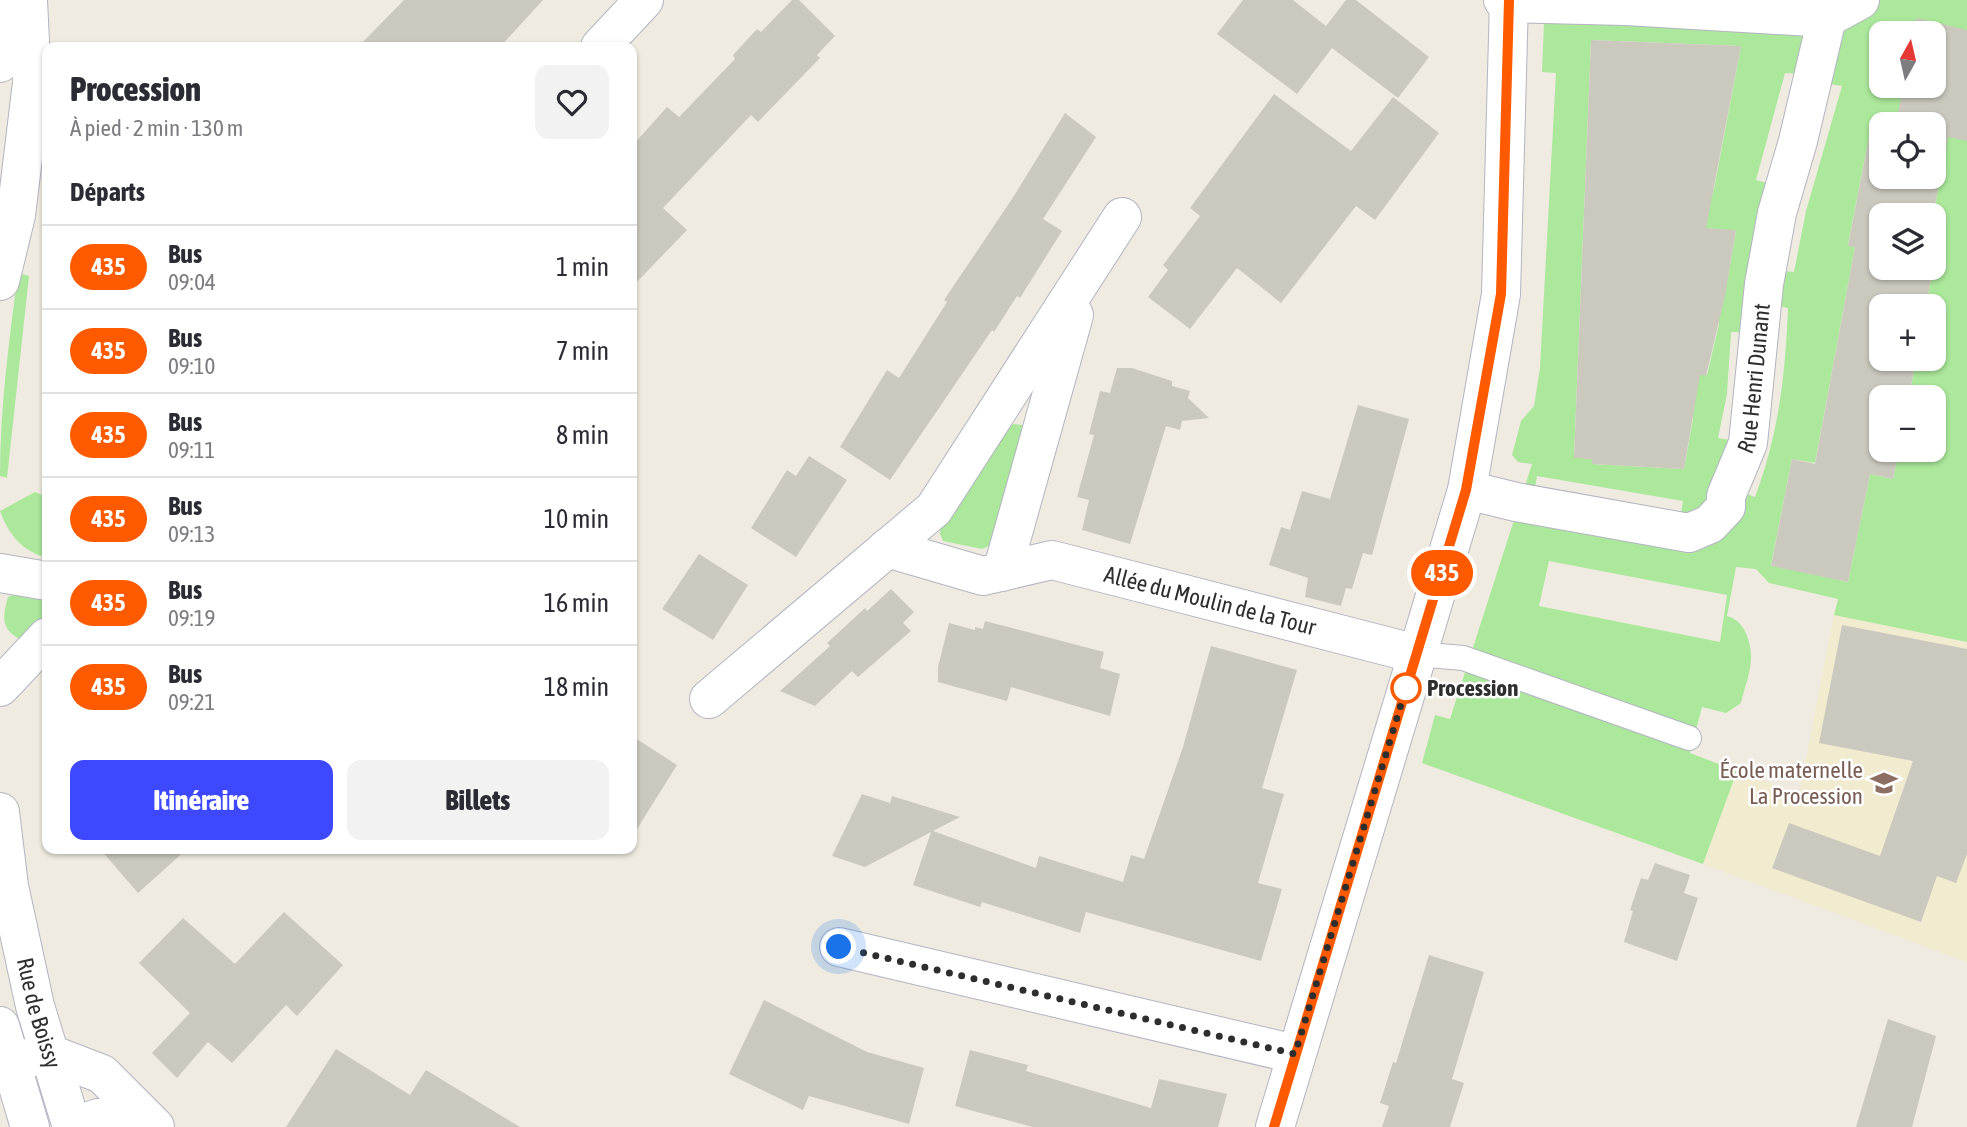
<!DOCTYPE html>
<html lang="fr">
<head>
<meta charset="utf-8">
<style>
  body { margin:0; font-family:"Asap Condensed",sans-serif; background:#f2f2f3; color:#2b2b33; height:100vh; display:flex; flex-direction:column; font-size:26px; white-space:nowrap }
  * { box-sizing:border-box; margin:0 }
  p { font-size:23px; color:#7c7c81 }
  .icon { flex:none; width:38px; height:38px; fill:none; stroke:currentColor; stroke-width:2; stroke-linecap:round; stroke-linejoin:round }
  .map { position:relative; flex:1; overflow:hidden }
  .drawer { position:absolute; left:42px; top:42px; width:595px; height:812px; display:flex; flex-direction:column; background:#fff; border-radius:14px; box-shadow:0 2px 5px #0004 }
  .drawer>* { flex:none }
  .badge { padding:0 14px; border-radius:23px; font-size:24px; line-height:46px }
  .needle { width:46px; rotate:8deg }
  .tools { position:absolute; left:1869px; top:21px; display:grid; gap:14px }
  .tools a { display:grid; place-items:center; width:77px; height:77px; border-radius:14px; background:#fff; box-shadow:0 2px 5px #0004; font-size:35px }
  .you { position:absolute; width:35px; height:35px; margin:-18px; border:5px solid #fff; border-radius:50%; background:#1a73e8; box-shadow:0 0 0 10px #1a73e833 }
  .map>.badge { position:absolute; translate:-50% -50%; box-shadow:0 0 0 4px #fff }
  h2 { padding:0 28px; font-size:26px; line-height:63px }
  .round { display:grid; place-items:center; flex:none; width:74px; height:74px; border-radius:14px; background:#f2f2f3 }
  .headline { display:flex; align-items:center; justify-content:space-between; height:119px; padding:0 28px }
  h1 { font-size:33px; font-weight:800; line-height:52px }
  .primary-button { display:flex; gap:14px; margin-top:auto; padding:14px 28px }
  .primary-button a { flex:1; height:80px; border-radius:14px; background:#3e49ff; color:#fff; font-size:28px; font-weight:800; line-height:80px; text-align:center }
  .primary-button a+a { background:#f2f2f3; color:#2b2b33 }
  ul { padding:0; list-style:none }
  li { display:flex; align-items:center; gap:21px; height:84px; padding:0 28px; border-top:2px solid #e1e1e2 }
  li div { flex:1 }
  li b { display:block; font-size:26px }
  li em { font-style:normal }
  li .badge { min-width:77px; font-weight:700; text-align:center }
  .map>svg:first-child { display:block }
  .education { fill:#f1ebcf }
  .green { fill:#abe89b; fill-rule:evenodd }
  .building { fill:#cbc9be }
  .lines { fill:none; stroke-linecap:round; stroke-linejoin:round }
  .lane-casing { stroke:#b4b4c2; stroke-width:26 }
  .street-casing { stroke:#b4b4c2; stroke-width:40 }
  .secondary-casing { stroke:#b4b4c2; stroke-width:40 }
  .lane { stroke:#fff; stroke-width:24 }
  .street { stroke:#fff; stroke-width:38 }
  .secondary { stroke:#fff; stroke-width:38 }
  .line-casing { stroke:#fff; stroke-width:16 }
  .line { stroke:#ff5a00; stroke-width:10 }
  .walk { stroke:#2e2e2e; stroke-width:7; stroke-dasharray:0 12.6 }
  .stop-dot { fill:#fff; stroke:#ff5a00; stroke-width:3.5 }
  .labels { text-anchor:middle; stroke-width:5; stroke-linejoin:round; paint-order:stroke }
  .street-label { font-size:23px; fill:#2e2e2e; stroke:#fff }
  .stop-label { font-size:23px; font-weight:bold; fill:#2e2e2e; stroke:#fff; text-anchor:start }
  .education-label { font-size:23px; fill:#785e54; stroke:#fff; text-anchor:end }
</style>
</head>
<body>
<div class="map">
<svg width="1967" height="1127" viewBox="0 0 1967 1127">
  <rect width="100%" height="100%" fill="#efebe0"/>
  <path class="education" d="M 1834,615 L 1967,642 L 1967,962 L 1703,864 L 1737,771 L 1799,794 Z"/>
  <path class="green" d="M 1545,0 L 1967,0 L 1967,642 L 1834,615 L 1838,599 L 1769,583 L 1756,569 L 1736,567 L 1727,616 C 1744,620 1751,641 1751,657 C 1751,672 1744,689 1741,703 L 1726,713 L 1702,707 L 1690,753 L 1737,771 L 1703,864 L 1422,763 L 1435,715 L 1450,719 L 1532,464 L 1518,462 L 1512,455 L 1521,421 L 1534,406 L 1540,368 L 1556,73 L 1542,72 ZM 1881,33 L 1934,33 L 1934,86 L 1881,86 ZM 1591,40 L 1741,46 L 1714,189 L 1696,227 L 1736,231 L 1727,283 L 1696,283 L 1719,324 L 1707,375 L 1686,374 L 1686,414 L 1693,419 L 1684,469 L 1592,464 L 1592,459 L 1574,457 ZM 1785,73 L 1814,75 L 1813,81 L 1842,86 L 1806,211 L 1794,272 L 1768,269 L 1785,188 L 1756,180 ZM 1872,121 L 1888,124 L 1934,124 L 1934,134 L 1948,137 L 1933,215 L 1934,263 L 1926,306 L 1934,306 L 1934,359 L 1916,359 L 1909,397 L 1934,397 L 1934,450 L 1899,450 L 1893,479 L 1870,474 L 1848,582 L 1771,565 L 1792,459 L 1815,463 L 1855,247 L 1848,245 ZM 1764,303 L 1788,308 C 1785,377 1779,433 1755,497 L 1730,488 L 1748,443 L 1718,438 L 1727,394 L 1731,332 L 1760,333 ZM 1537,476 L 1683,501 L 1678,530 L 1532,504 ZM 1549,561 L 1727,595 L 1720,642 L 1539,606 Z
    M 18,273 L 29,276 L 7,478 L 0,476 C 0,408 9,341 18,273 Z
    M 1014,424 L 1022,425 L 1026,434 L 989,546 L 982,549 L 943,541 L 940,534 L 941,522 L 1008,426 Z
    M 35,492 L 47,497 L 47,558 C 22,551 9,535 0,511 Z
    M 23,591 L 47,595 L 47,622 L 22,640 C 1,630 2,618 8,597 Z"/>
  <path class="building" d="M 404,0 L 543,0 L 500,47 L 358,47 Z
    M 792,0 L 799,0 L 835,36 L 817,55 L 820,58 L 758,122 L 751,115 L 663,208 L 687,230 L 632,287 L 632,146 L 667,107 L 679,117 L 735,59 L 733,55 L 757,29 L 761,32 Z
    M 1243,0 L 1293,0 L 1326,26 L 1346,0 L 1356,0 L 1429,57 L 1398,98 L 1332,48 L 1297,94 L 1217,34 Z
    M 1917,18 L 1967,30 L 1967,141 L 1948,137 L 1933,215 L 1881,215 L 1881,268 L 1933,268 L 1926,306 L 1881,306 L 1881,359 L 1916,359 L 1909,397 L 1881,397 L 1881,450 L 1899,450 L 1893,479 L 1870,474 L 1848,582 L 1771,566 L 1792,459 L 1815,464 L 1855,247 L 1848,246 L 1872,121 L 1888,124 L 1881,124 L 1881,177 L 1934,177 L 1934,124 L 1896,124 L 1903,86 L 1934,86 L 1934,33 L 1914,33 Z
    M 1591,40 L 1741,46 L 1706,228 L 1736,230 L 1725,296 L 1706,376 L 1700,375 L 1684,469 L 1592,464 L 1592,459 L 1574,458 Z
    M 1274,94 L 1351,151 L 1393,97 L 1439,133 L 1375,220 L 1356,206 L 1281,303 L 1237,268 L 1190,329 L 1148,297 L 1168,270 L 1163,265 L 1200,216 L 1190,208 Z
    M 1065,113 L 1096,137 L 1043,219 L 1062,231 L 1020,298 L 1017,296 L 994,332 L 992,330 L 890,480 L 840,447 L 887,370 L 899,378 L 947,302 L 944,300 L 1012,199 Z
    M 1117,368 L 1132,368 L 1172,381 L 1172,386 L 1190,391 L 1188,398 L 1209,418 L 1182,421 L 1180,430 L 1166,426 L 1130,544 L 1082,530 L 1089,500 L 1077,497 L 1094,435 L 1089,434 L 1100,391 L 1110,393 Z
    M 1358,405 L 1409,419 L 1372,555 L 1363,553 L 1352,589 L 1346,588 L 1341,606 L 1305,597 L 1308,578 L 1269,565 L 1281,527 L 1290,530 L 1302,491 L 1330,499 Z
    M 809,456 L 847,480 L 796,557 L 751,528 L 787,470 L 796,476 Z
    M 699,554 L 748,585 L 713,640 L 662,609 Z
    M 891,589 L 914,612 L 903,623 L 911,631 L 858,677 L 852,671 L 815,706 L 780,691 L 830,646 L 827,643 L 865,608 L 867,611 Z
    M 985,621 L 1104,652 L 1100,668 L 1120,674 L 1110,716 L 1011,687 L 1007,701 L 938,682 L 938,667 L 949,623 L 975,630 L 975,627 L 983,629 Z
    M 1842,625 L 1967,649 L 1967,854 L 1956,883 L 1937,876 L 1921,922 L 1772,868 L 1789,823 L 1880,856 L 1913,761 L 1819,743 Z
    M 1211,646 L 1297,670 L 1262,788 L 1284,794 L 1258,883 L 1282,889 L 1261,961 L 1086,912 L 1080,933 L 982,902 L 980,907 L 913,885 L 931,832 L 865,867 L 832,856 L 862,794 L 890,803 L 892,796 L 960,817 L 933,831 L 1036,868 L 1039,856 L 1123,882 L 1131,855 L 1144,859 L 1183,747 Z
    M 632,736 L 677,765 L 632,837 Z
    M 100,849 L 187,849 L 138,893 Z
    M 1655,863 L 1690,875 L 1684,893 L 1698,898 L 1677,961 L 1624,942 L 1633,911 L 1630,910 L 1641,878 L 1648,880 Z
    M 284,912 L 343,965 L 297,1016 L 286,1005 L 232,1063 L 208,1042 L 177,1078 L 152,1053 L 190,1013 L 139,963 L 183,918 L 235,964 Z
    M 1429,955 L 1484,972 L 1452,1079 L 1464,1083 L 1450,1127 L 1382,1127 L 1389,1106 L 1380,1103 L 1393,1062 L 1396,1063 Z
    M 764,1000 L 867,1052 L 924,1068 L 909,1124 L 809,1096 L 803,1110 L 729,1074 Z
    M 1888,1019 L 1936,1036 L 1912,1127 L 1856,1127 Z
    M 336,1049 L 410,1095 L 426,1070 L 520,1127 L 286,1127 Z
    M 970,1050 L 1028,1065 L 1026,1071 L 1151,1108 L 1159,1079 L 1227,1094 L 1218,1127 L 1033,1127 L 955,1106 Z"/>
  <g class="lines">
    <defs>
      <path id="lane" d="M 1417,654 L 1463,658 L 1689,738"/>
      <g id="street">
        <path d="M 1503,0 L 1509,3 L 1626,6 L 1827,18"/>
        <path d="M 600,47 L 644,0"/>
        <path id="s1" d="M 1467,490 L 1516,502 L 1689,533 L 1710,524 L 1726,507 L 1726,496 L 1748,443 L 1764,284 L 1777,213 L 1798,141 L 1827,18 L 1860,0"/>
        <path id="s2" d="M 887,548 L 983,576 L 1052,560 L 1417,654"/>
        <path d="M 1002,572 L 1074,315"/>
        <path d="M 0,573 L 47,581"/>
        <path d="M 0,687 L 47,637"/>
        <path d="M 709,699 L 934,509 L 1122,217"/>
        <path d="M 839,947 L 1295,1054"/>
        <path d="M 23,1059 L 50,1054 L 102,1074 L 155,1127"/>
        <path d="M 73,1127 L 98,1118 L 149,1122"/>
        <path d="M 1275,1127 L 1467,490 L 1501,294 L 1509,0"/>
      </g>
      <g id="secondary">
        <path d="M 0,63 L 17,0"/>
        <path d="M 0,281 L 16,215 L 32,83 L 28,0"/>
        <path id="s3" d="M 0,812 L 9,886 L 35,1006 L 72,1127"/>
        <path d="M 0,1026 L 30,1127"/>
      </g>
    </defs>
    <use href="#lane" class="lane-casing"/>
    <use href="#street" class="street-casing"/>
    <use href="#secondary" class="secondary-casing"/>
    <use href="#lane" class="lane"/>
    <use href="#street" class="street"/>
    <use href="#secondary" class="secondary"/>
  </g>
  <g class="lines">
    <defs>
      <path id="line" d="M 1274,1127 L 1466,490 L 1501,294 L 1509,0"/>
    </defs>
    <use href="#line" class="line-casing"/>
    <use href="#line" class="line"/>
    <path class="walk" d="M 839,947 L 1295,1054 L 1406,688"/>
  </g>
  <defs>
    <symbol id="school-bare" viewBox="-9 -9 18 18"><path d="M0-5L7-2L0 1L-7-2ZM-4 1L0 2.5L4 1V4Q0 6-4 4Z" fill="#8d6e63" stroke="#fff" stroke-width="2.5" paint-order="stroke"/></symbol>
  </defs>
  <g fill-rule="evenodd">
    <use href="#school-bare" x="1865" y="764" width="38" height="38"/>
  </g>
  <circle class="stop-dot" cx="1406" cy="688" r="14"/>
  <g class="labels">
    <g class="street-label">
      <text dy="8" stroke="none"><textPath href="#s1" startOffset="406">Rue Henri Dunant</textPath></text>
      <text dy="8" stroke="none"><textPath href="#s2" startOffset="334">Allée du Moulin de la Tour</textPath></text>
      <text dy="8" stroke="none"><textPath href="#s3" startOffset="205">Rue de Boissy</textPath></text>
    </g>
    <g class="stop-label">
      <text x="1427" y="696">Procession</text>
    </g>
    <g class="education-label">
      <text x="1863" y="778">École maternelle<tspan x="1863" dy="26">La Procession</tspan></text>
    </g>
  </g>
</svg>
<div class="tools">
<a><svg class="needle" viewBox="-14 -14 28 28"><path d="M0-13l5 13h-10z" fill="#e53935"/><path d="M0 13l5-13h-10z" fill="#7c7c81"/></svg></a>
<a><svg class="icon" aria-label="locate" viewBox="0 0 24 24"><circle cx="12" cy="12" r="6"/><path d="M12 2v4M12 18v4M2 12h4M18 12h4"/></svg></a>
<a><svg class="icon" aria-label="layers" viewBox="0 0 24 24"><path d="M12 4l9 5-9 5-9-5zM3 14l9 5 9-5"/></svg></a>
<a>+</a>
<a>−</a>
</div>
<div class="you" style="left:839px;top:947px"></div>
<b class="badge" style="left:1442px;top:573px;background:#ff5a00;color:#fff">435</b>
<section class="drawer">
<div class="headline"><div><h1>Procession</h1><p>À pied · 2 min · 130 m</p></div><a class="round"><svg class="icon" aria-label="heart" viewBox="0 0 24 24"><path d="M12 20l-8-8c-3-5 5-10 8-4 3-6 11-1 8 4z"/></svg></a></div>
<h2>Départs</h2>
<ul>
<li><span class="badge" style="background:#ff5a00;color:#fff">435</span><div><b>Bus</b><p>09:04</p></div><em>1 min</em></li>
<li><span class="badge" style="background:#ff5a00;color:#fff">435</span><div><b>Bus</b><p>09:10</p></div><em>7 min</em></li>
<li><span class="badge" style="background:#ff5a00;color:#fff">435</span><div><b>Bus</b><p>09:11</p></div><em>8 min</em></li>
<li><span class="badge" style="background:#ff5a00;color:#fff">435</span><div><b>Bus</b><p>09:13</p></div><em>10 min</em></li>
<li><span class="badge" style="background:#ff5a00;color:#fff">435</span><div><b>Bus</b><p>09:19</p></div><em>16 min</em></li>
<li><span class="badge" style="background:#ff5a00;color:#fff">435</span><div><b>Bus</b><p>09:21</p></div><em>18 min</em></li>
</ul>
<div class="primary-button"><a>Itinéraire</a><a>Billets</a></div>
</section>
</div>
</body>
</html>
